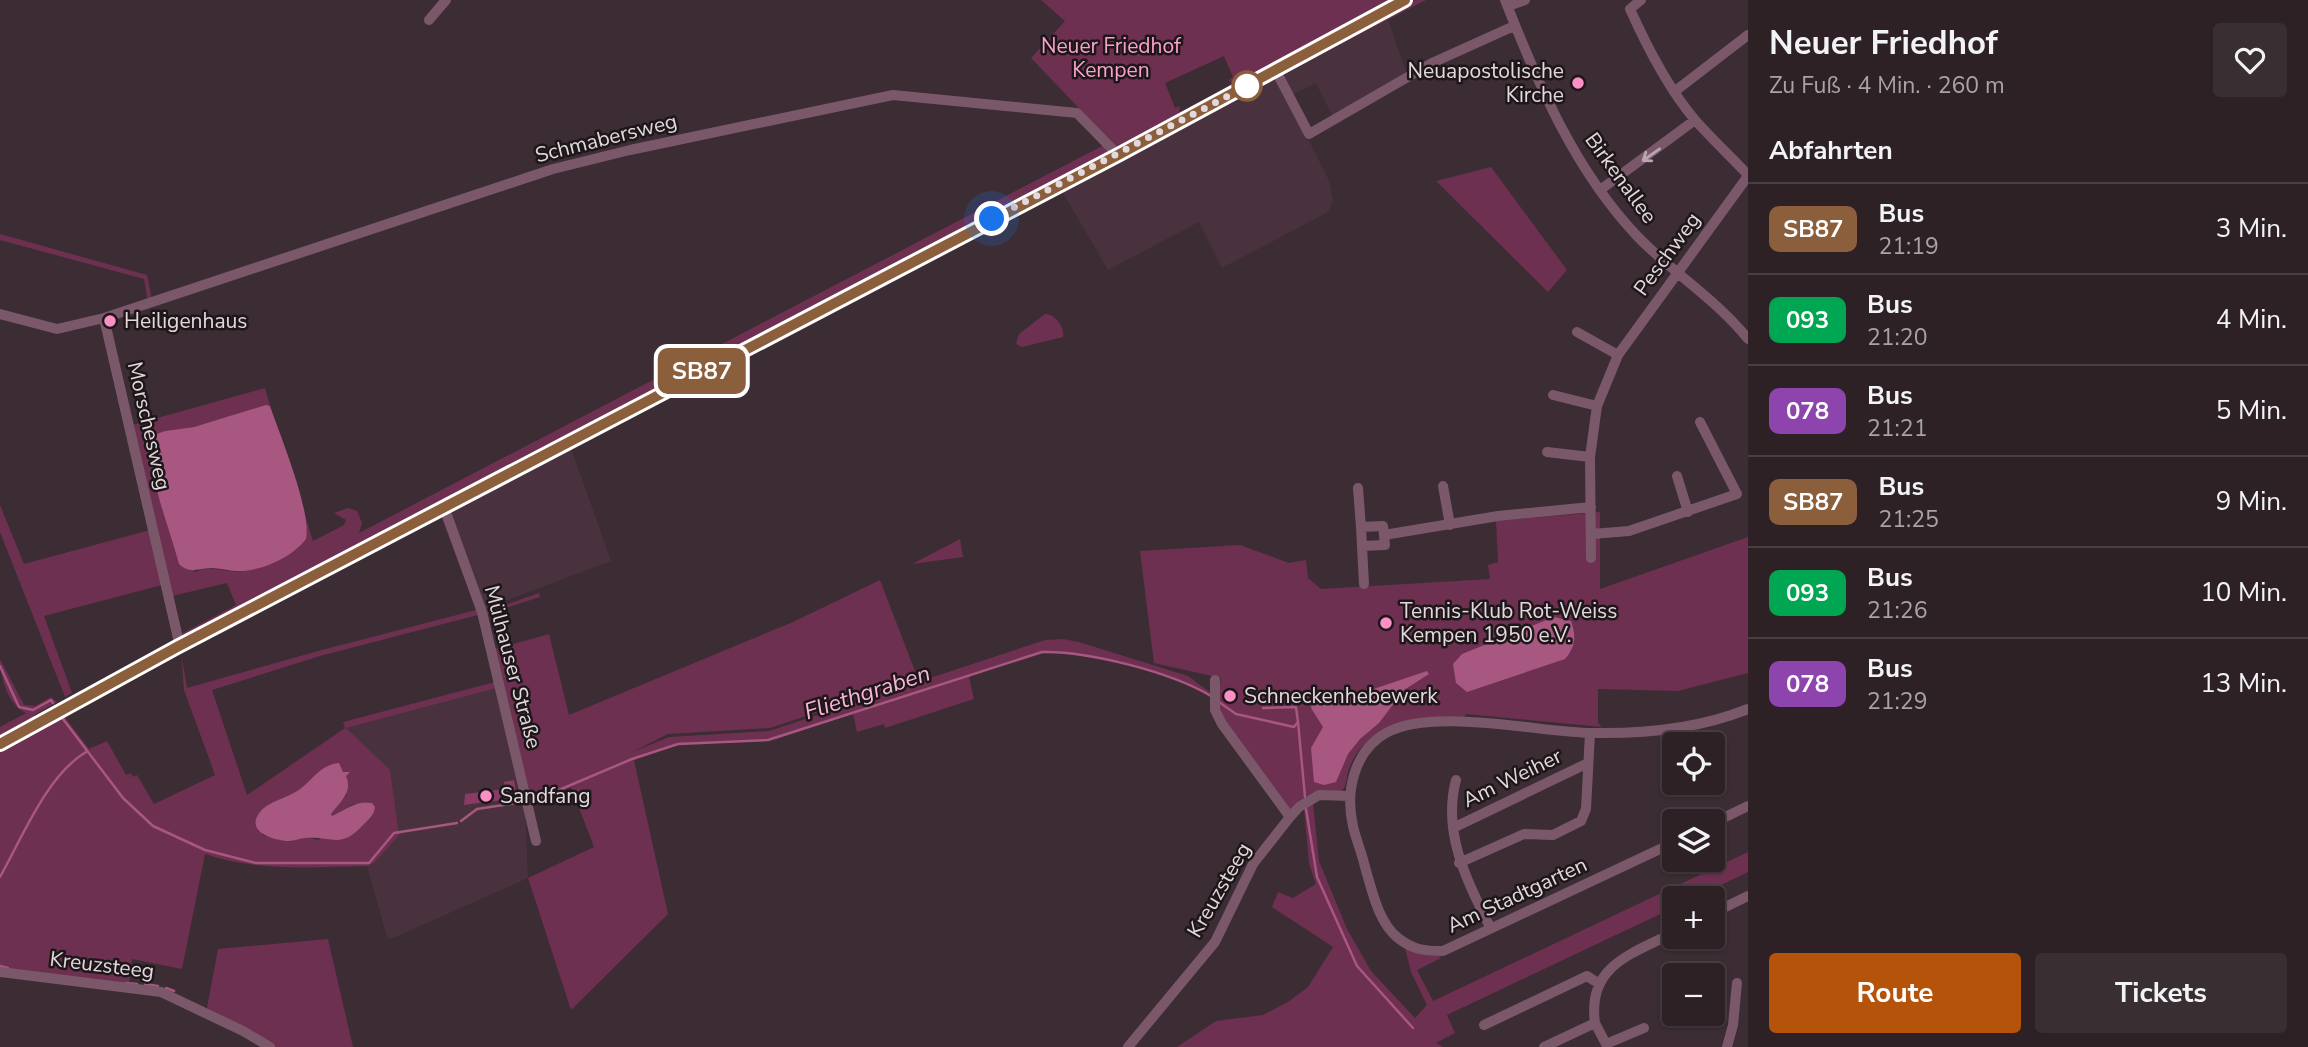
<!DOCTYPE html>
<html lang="de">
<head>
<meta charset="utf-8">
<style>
  body { margin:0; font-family:"Nunito Sans",sans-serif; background:#392e32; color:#f1f3f6; height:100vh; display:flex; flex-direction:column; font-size:26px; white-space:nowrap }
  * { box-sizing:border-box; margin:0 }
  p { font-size:23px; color:#a7a3a7 }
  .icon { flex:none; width:38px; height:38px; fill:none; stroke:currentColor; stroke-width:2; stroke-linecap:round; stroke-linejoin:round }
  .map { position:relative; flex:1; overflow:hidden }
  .sheet { display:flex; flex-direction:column; background:#2d2126; width:560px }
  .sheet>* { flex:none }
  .badge { padding:0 14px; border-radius:10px; font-size:24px; line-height:46px }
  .fabs { position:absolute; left:1662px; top:732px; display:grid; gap:14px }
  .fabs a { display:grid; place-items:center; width:63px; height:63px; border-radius:7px; background:#2d2126; box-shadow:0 2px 5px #0004,0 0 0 2px #483e43; font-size:35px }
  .you { position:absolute; width:35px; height:35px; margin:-18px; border:5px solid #fff; border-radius:50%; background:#1a73e8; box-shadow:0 0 0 10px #1a73e833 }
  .map>.badge { position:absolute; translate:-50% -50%; box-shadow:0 0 0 4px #fff }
  h2 { padding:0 21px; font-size:26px; line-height:63px }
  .round { display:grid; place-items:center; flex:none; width:74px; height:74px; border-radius:7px; background:#392e32 }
  .overview { display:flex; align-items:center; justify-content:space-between; height:119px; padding:0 21px }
  h1 { font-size:33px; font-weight:700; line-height:52px }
  .action { display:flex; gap:14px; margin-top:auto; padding:14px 21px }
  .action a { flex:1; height:80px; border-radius:7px; background:#b45309; color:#fff; font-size:28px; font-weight:700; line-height:80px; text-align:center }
  .action a+a { background:#392e32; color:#f1f3f6 }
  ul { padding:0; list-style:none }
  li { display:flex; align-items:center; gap:21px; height:91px; padding:0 21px; border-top:2px solid #483e43 }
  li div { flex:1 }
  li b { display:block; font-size:26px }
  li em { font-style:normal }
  li .badge { min-width:77px; font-weight:700; text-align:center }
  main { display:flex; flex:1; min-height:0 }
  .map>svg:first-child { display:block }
  .built { fill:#49323d }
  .green { fill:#6e3051; fill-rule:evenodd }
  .water { fill:#a75780 }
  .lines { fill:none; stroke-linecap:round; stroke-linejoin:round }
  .stream { stroke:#a75780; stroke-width:2.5 }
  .building { fill:#883b65 }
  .minor { stroke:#7b5869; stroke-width:10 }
  .oneway { stroke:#b9a5af }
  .line-casing { stroke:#fff; stroke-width:16 }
  .line { stroke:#8b5e3c; stroke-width:10 }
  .walk { stroke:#e3d8dd; stroke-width:7; stroke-dasharray:0 12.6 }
  .poi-dot { fill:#fb8fc6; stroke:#1e171a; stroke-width:2.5 }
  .stop-dot { fill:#fff; stroke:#8b5e3c; stroke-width:3.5 }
  .labels { text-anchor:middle; stroke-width:5; stroke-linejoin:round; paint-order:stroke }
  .park-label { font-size:21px; fill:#f9a1cc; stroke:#1e171a }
  .poi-label { font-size:21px; fill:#e3d8dd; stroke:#1e171a; text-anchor:start }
  .street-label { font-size:21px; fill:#e3d8dd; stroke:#1e171a }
  .water-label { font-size:23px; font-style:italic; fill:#f8b5d5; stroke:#1e171a }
</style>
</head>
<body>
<main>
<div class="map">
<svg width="1748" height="1047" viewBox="0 0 1748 1047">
  <rect width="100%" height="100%" fill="#3c2c33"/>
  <path class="built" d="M 1388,20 L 1407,74 L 1333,117 L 1316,83 L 1291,95 L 1281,75 Z
    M 1277,77 L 1329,181 L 1333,201 L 1328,212 L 1222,268 L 1199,222 L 1108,270 L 1062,191 Z
    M 571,448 L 611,561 L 483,609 L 449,512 Z
    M 497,688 L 525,805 L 528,878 L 391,939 L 387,937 L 367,866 L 374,863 L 345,728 Z"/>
  <path class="green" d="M 1041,0 L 1394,0 L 1235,86 L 1229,80 L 1233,77 L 1224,56 L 1165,83 L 1175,108 L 1180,106 L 1179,115 L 1117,148 L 1031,58 L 1065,21 Z
    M 1415,0 L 1426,0 L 1281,75 L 1283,71 Z
    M 1266,80 L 1272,80 L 449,512 L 584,438 Z
    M 1104,145 L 1109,153 L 186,638 L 181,634 L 236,605 L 227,583 L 172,596 L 132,425 L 265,388 L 270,406 L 194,427 L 165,431 L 150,442 L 156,478 L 155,487 L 195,572 L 205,568 L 240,572 L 307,534 L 304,512 L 313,541 L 344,525 L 346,520 L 334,513 L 348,508 L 357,511 L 362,523 L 359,533 Z
    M 1491,167 L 1567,270 L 1548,292 L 1436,181 Z
    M 0,234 L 147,275 L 152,300 L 148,302 L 144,279 L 0,240 Z
    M 1045,314 C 1055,314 1065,327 1063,337 L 1022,347 L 1016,344 L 1019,334 Z
    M 0,505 L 24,564 L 150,530 L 162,585 L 44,616 L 72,693 L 65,697 L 0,532 Z
    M 1600,512 L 1600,589 L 1748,537 L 1748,673 L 1678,691 L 1598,689 L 1598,723 L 1602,727 L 1466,714 L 1464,717 C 1422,715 1369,721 1350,766 C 1346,774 1348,784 1342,791 L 1292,810 L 1288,809 L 1223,721 L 1216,705 L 1221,678 L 1154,663 L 1140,551 L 1240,545 L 1289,563 L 1306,560 L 1308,578 L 1321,589 L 1490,579 L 1488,565 L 1498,562 L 1496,521 Z
    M 439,516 L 446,520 L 480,614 L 497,688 L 346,728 L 390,770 L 399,835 L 374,863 L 367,866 C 311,867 258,872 205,854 L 182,969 L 132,959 L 129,984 L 0,969 L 0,749 L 62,713 L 172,655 L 175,656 L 64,716 L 89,749 L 107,741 L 126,775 L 131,773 L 133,777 L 137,775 L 154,804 L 215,775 L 184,690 L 181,649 ZM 441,516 L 476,610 L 318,651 L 187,688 L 181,653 ZM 478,615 L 495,682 L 343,722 L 345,728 L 247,795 L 212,690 L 320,656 ZM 304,789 L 347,794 L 331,814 L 332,817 L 351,805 L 370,802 L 318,840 L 307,837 L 281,840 L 262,835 Z
    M 960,539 L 963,557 L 912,564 Z
    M 880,580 L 918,679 L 770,728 L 668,734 L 632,752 L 669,737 L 769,731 L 1045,640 L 1063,639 L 1079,642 L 1188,676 L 1212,694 L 1212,698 C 1177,676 1087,649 1046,653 C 1021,655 993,669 969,677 L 974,699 L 885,728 L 884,724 L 857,732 L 853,714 L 776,739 L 678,745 L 634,760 L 668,914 L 571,1010 L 528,878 L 594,847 L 571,787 L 532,803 L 486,612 L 539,593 L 540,597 L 487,614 L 495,649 L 549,634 L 569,715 L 793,622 Z
    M 0,659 L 24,705 L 35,706 L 51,697 L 57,702 L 34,715 L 35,719 L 0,739 L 0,727 L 26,713 C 8,705 0,677 0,659 Z
    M 1313,803 L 1319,861 L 1347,929 L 1371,971 L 1415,1018 L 1427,1005 L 1411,972 L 1405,948 L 1423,954 L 1438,954 L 1441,958 L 1417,970 L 1433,1001 L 1748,852 L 1748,872 L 1694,898 L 1675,898 L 1675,907 L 1447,1015 L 1455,1033 L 1436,1043 L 1443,1047 L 1177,1047 L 1216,1021 L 1263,1015 L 1288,1002 L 1308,987 L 1333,947 L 1272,907 L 1278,892 L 1293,898 L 1316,884 L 1309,863 L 1304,809 Z
    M 328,939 L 353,1047 L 275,1047 L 207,1008 L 218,949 Z"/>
  <path class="water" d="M 266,405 L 270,406 C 280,435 312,512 306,539 C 292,557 266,569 243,571 C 232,572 221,568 210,568 C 196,569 190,574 179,564 C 170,530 148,475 150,442 L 154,435 L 165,431 L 194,427 Z
    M 1554,617 L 1571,621 C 1576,635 1576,647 1565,659 L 1467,692 L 1456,683 L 1453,664 L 1462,654 Z
    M 1427,671 L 1429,674 L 1404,690 L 1379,723 L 1360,739 L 1348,754 L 1336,782 L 1324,785 L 1314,782 L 1311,748 L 1323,727 L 1311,708 L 1312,703 L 1341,700 Z
    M 339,763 L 343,772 L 350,772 L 346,776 C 353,792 341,801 331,814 L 332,816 C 345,810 356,800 372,803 L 375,807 C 374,815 370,818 364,824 C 340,850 334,836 305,838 C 300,838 295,841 289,841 C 275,841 244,832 260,812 C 267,803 282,799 292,794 C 310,786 317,765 339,763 Z"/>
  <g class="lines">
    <path class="stream" d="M 0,666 L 19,707 L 33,710 L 51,700 L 53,703
      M 1219,702 L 1236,714 L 1294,727 L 1298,722 L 1305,797
      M 1263,708 L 1296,707 L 1298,722
      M 60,715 L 123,798 L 153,826 L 205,850 L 256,863 L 369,863 L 394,833 L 457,823
      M 533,801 L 632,759 L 678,744 L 768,740 L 1042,652 C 1088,651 1171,672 1211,696
      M 1306,809 L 1317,877 L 1357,966 L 1413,1028
      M 461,821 L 477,809 L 523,802
      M 0,877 C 22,838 47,775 86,752
      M 0,966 L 8,968
      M 126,983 L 137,984
      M 145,984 L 158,986
      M 166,988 L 174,991"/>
  </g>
  <path class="building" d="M 514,780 L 517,798 L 464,805 L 465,794 L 505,789 L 504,782 Z"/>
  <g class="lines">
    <path class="minor" d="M 1505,0 C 1538,84 1575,171 1638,237 C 1673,273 1717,300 1748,339
      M 1641,0 L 1630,9 C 1647,47 1668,88 1695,120 C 1712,139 1731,157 1748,175
      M 1508,6 L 1525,0
      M 429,20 L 446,0
      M 1276,71 L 1309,134 L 1432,63 L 1514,26
      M 1674,92 L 1748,35
      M 1600,190 L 1695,120
      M 0,314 L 57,329 L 104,318 L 553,169 L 630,150 L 893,95 L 1077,113 L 1118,155
      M 104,318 L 178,638 L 178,647
      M 1577,332 L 1618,355
      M 1553,395 L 1597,406
      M 1547,452 L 1590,457
      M 1677,476 L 1688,512
      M 1443,486 L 1450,525
      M 1358,488 L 1361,527
      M 444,507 L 482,612 L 536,841
      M 1383,526 L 1385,545 L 1362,546 L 1361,527 Z
      M 1592,534 L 1629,531 L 1737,494 L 1700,422
      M 1384,535 L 1498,516 L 1591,507
      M 1362,546 L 1364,584
      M 1591,558 L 1590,457 L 1597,406 L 1618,355 L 1748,176
      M 1215,680 L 1215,710 L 1222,724 L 1290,817
      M 0,744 L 222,623 L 1118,155 L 1405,0
      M 1456,780 C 1442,833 1467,881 1490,927
      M 1713,823 L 1748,806
      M 1453,828 L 1588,763
      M 1675,842 L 1443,951 C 1425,951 1413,950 1398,938 C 1378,922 1372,890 1365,867 C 1362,853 1356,840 1353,826 C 1345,792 1354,751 1386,733 C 1433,707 1537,732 1592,733 C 1645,734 1698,729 1748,709
      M 1459,863 L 1524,834 L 1553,835 L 1581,821 L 1586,809 L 1590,733
      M 1713,913 L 1748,896
      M 0,972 L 161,992 L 243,1031 L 270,1047
      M 1595,1023 C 1587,965 1632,954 1675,932
      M 1484,1025 L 1587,976 L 1598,983
      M 1128,1047 L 1215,942 L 1253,864 L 1290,817 L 1299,807 L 1319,795 L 1350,796
      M 1544,1047 L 1595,1023 L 1606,1044 L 1644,1028
      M 1727,1047 L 1733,1025 L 1737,983"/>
  </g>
  <defs><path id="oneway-shaft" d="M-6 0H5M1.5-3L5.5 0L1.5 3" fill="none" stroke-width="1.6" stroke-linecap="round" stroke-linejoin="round" transform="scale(1.75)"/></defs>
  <use class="oneway" href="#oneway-shaft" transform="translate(1651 155) rotate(145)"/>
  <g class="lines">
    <defs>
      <path id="line" d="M 0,744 L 177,647 L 1118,155 L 1405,0"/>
    </defs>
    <use href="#line" class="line-casing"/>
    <use href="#line" class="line"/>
    <path class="walk" d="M 992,219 L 1255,82 L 1247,86"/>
  </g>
  <g class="poi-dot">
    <circle cx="1578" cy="83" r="7"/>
    <circle cx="110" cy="321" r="7"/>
    <circle cx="1386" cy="623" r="7"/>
    <circle cx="1230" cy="696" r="7"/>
    <circle cx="486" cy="796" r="7"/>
  </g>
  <circle class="stop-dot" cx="1247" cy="86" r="14"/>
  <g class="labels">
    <g class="park-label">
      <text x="1111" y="53">Neuer Friedhof<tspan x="1111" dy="24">Kempen</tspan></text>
    </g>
    <g class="poi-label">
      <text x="1564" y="78" text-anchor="end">Neuapostolische<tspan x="1564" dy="24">Kirche</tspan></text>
      <text x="124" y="328">Heiligenhaus</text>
      <text x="1400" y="618">Tennis-Klub Rot-Weiss<tspan x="1400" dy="24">Kempen 1950 e.V.</tspan></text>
      <text x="1244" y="703">Schneckenhebewerk</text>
      <text x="500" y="803">Sandfang</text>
    </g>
    <g class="street-label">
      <text transform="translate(606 138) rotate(-14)" y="7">Schmabersweg</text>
      <text transform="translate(1621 178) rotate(54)" y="7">Birkenallee</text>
      <text transform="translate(1667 254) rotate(-54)" y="7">Peschweg</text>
      <text transform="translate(149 426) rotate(77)" y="7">Morschesweg</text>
      <text transform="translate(513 667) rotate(75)" y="7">Mülhauser Straße</text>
      <text transform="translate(1512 778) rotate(-26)" y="7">Am Weiher</text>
      <text transform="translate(1219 890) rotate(-60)" y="7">Kreuzsteeg</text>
      <text transform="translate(1517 895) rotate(-25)" y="7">Am Stadtgarten</text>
      <text transform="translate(102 965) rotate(7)" y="7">Kreuzsteeg</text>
    </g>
    <g class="water-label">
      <text transform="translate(867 692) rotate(-18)" y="8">Fliethgraben</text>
    </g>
  </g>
</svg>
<div class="fabs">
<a><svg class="icon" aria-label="locate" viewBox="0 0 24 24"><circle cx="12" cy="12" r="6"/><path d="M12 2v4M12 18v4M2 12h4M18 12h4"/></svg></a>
<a><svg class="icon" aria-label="layers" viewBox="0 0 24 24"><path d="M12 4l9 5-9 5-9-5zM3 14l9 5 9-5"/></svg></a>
<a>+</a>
<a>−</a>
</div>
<div class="you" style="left:992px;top:219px"></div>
<b class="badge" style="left:702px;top:371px;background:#8b5e3c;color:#fff">SB87</b>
</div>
<section class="sheet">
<div class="overview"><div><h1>Neuer Friedhof</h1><p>Zu Fuß · 4 Min. · 260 m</p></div><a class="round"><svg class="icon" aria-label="heart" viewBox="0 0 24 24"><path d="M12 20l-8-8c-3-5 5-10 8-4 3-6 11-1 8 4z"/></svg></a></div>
<h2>Abfahrten</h2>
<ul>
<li><span class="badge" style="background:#8b5e3c;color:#fff">SB87</span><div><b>Bus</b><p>21:19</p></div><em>3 Min.</em></li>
<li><span class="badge" style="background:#00a651;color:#fff">093</span><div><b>Bus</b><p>21:20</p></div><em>4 Min.</em></li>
<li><span class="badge" style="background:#8e44ad;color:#fff">078</span><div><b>Bus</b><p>21:21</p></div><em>5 Min.</em></li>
<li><span class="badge" style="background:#8b5e3c;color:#fff">SB87</span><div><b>Bus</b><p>21:25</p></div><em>9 Min.</em></li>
<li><span class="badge" style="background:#00a651;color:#fff">093</span><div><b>Bus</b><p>21:26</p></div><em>10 Min.</em></li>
<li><span class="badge" style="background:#8e44ad;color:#fff">078</span><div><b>Bus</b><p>21:29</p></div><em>13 Min.</em></li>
</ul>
<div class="action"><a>Route</a><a>Tickets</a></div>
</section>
</main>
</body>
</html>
